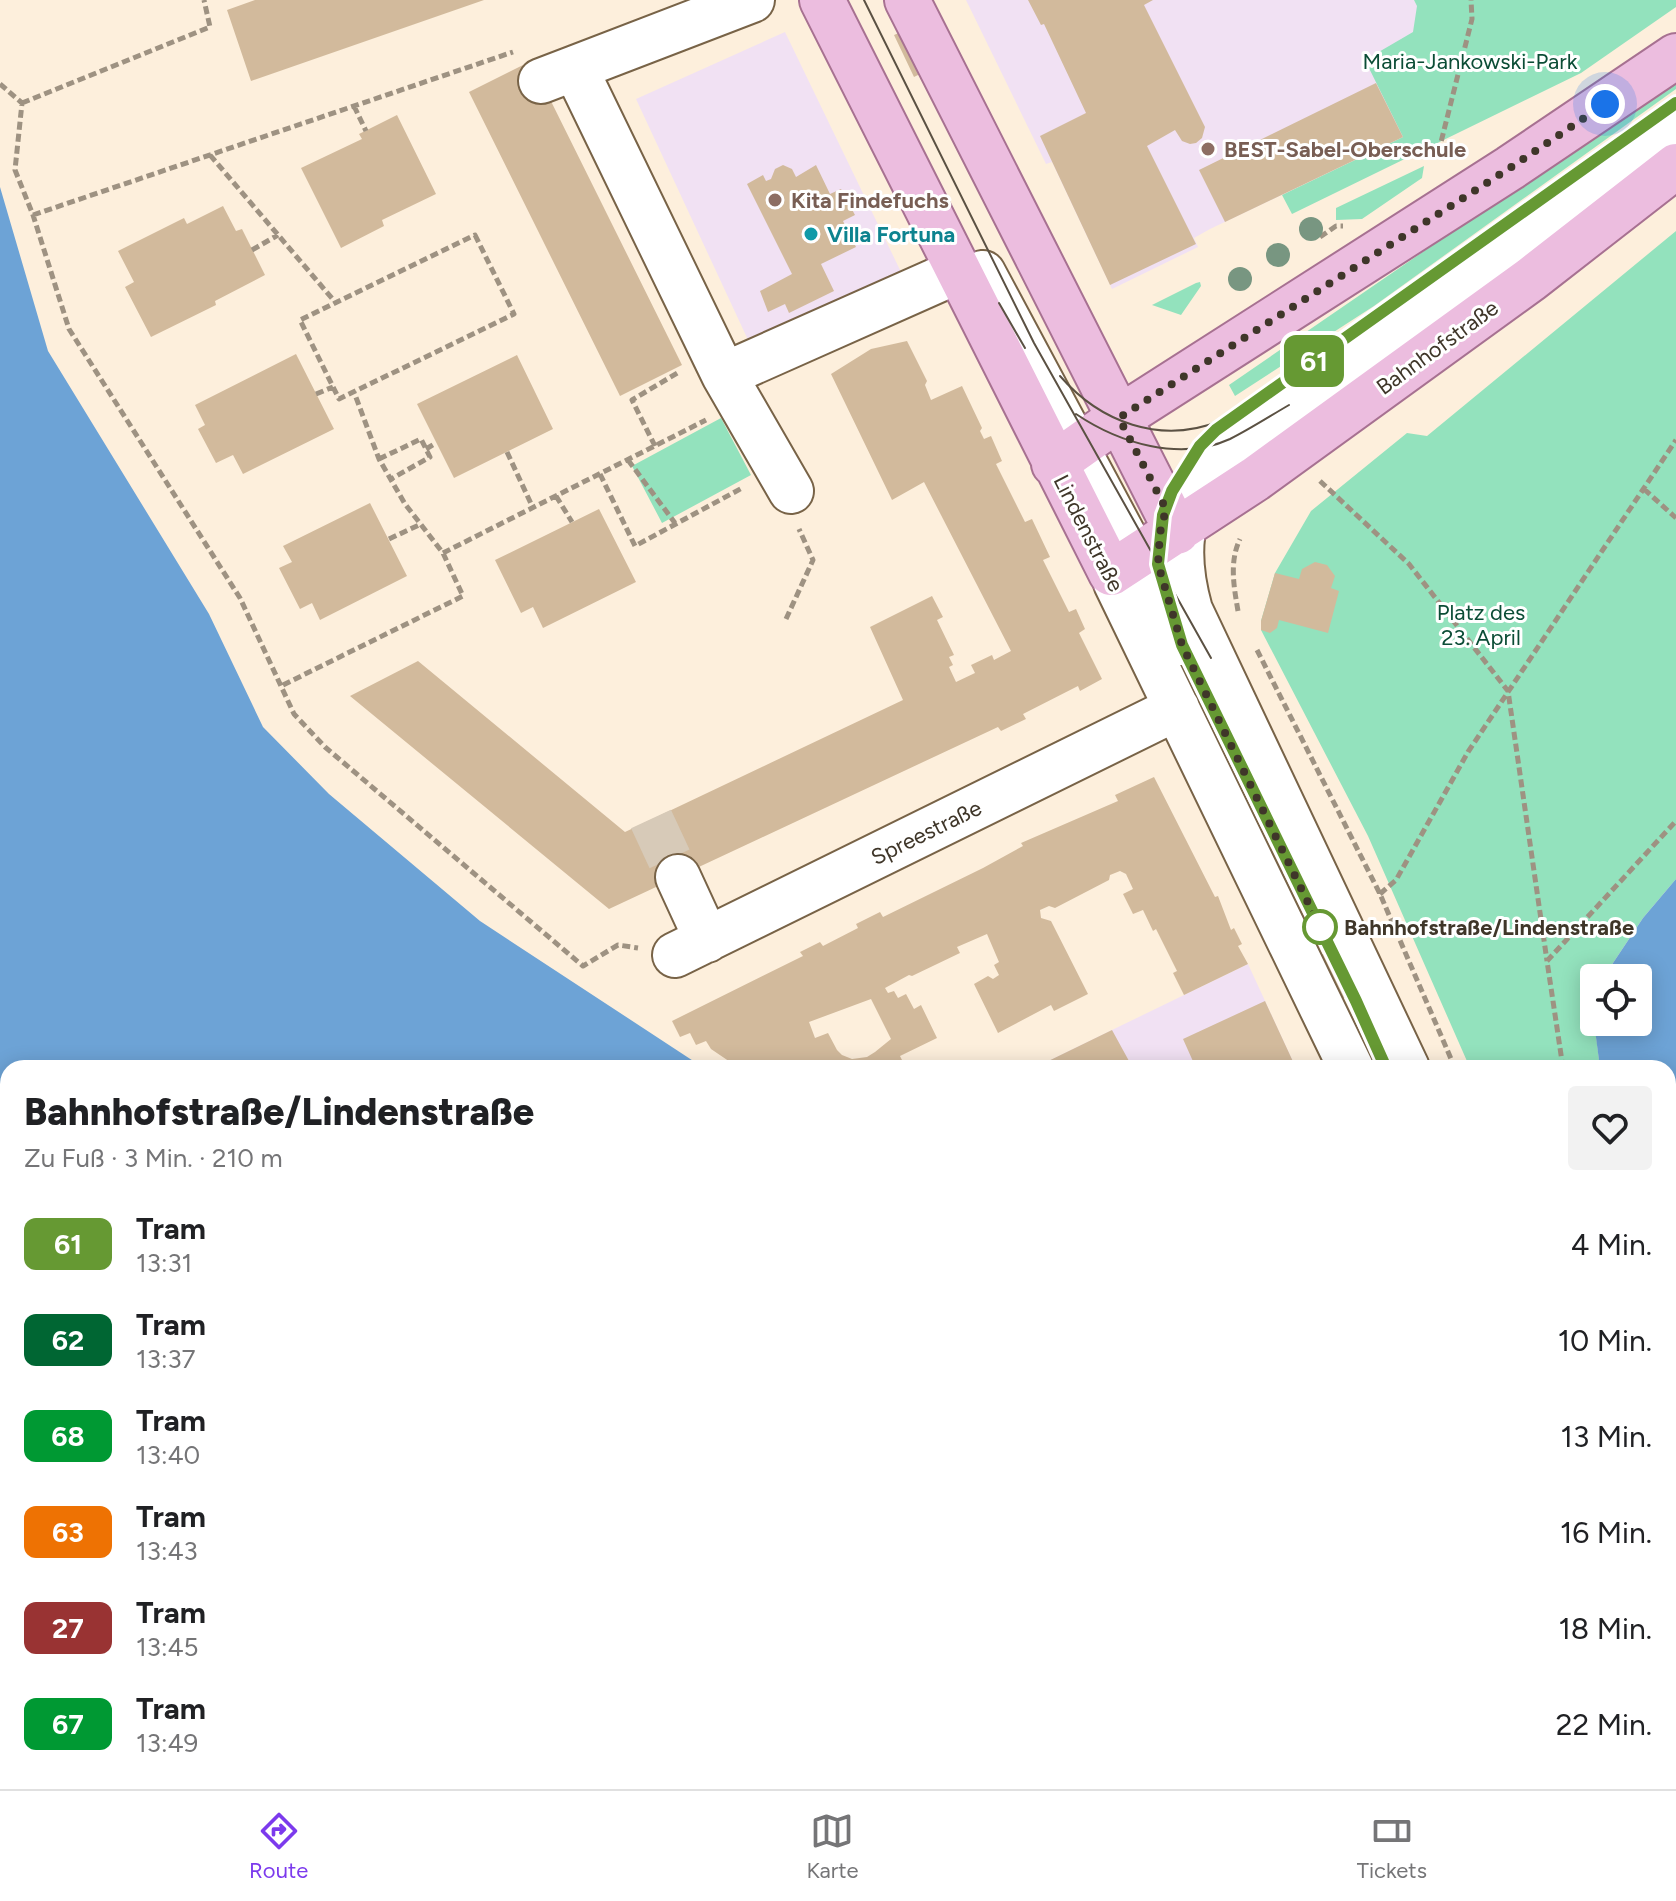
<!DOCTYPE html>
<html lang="de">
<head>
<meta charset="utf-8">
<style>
  body { margin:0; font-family:Figtree,sans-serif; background:#f2f2f2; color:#202124; height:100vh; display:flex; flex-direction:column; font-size:30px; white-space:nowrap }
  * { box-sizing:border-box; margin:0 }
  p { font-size:26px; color:#757577 }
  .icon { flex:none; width:44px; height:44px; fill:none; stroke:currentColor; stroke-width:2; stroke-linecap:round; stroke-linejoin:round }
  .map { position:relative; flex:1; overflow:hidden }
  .panel { position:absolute; left:0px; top:1060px; width:1676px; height:730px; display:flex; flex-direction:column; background:#fff; border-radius:24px 24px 0 0; box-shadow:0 4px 20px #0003 }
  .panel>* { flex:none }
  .badge { padding:0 16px; border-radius:12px; font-size:28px; line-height:52px }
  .fabs { position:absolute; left:1580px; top:964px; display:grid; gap:16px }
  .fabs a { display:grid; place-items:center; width:72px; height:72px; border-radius:8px; background:#fff; box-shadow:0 4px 20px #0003; font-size:40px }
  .you { position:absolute; width:40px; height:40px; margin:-20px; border:6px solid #fff; border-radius:50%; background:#1a73e8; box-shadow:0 0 0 12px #1a73e833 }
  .map>.badge { position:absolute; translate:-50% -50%; box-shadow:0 0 0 4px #fff }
  .round { display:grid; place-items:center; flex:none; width:84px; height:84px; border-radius:8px; background:#f2f2f2 }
  .overview { display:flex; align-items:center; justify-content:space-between; height:136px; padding:0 24px }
  h1 { font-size:38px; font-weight:800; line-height:60px }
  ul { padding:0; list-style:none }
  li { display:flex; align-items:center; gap:24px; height:96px; padding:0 24px }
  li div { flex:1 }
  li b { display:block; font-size:30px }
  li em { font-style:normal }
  li .badge { min-width:88px; font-weight:700; text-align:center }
  .dock { display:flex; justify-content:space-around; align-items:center; height:112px; border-top:2px solid #e0e0e0; background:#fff; font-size:22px; color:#757577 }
  .dock a { display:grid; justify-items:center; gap:4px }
  .dock .on { color:#7c3aed }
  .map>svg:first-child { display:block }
  .education { fill:#f1e1f3 }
  .green { fill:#93e2bd }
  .water { fill:#6da3d6 }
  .building { fill:#d2ba9c; fill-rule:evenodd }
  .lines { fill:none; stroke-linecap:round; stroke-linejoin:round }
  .minor-tunnel { stroke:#d7cab8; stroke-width:44; stroke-dasharray:44 22; stroke-linecap:butt }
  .minor-casing { stroke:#786347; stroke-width:48 }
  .major-casing { stroke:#a77191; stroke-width:48 }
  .path { stroke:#9e9282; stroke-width:5; stroke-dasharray:8 4; stroke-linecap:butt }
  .minor { stroke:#fff; stroke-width:44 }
  .major { stroke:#ecbddf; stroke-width:44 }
  .tram { stroke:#5b5143; stroke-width:2 }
  .tree { fill:#789681 }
  .line-casing { stroke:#fff; stroke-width:18 }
  .line { stroke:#693; stroke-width:12 }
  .walk { stroke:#3f3629; stroke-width:8; stroke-dasharray:0 14.4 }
  .education-dot { fill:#8d6e63; stroke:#fff; stroke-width:3 }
  .culture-dot { fill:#0f9aa8; stroke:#fff; stroke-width:3 }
  .stop-dot { fill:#fff; stroke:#693; stroke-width:4 }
  .labels { text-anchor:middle; stroke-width:6; stroke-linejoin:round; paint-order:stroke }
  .park-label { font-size:22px; fill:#0b4d36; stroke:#fff }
  .education-label { font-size:22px; font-weight:bold; fill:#785e54; stroke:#fff; text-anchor:start }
  .culture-label { font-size:22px; font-weight:bold; fill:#0d838f; stroke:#fff; text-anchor:start }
  .street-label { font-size:22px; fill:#3f3629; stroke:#fff }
  .stop-label { font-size:22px; font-weight:bold; fill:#3f3629; stroke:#fff; text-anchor:start }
</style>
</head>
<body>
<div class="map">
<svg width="1676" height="1789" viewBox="0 0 1676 1789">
  <rect width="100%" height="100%" fill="#fdefdc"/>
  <path class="education" d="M 966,0 L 1414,0 L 1418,6 L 1403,137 L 1210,229 L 1194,238 L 1198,247 L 1112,289 L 1052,162 L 1046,164 Z
    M 785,32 L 901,272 L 749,342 L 636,99 Z
    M 1248,964 L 1296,1068 L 1034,1068 L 1112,1030 Z"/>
  <path class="green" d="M 1414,0 L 1676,0 L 1676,7 L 1581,73 L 1292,214 L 1282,195 L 1403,137 L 1365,60 L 1413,32 L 1417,6 Z
    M 1676,78 L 1676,89 L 1374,306 L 1235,396 L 1229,385 Z
    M 1424,166 L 1422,178 L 1362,219 L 1336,220 L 1336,208 Z
    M 1676,231 L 1676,879 L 1643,918 L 1603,978 L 1594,978 L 1594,991 L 1591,996 L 1600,1068 L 1470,1068 L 1368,836 L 1261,630 L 1261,621 L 1275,573 L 1311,511 L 1407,433 L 1427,436 Z
    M 1196,283 L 1200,282 L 1201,286 L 1181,315 L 1152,305 Z
    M 721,418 L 751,475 L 662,523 L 632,466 Z
    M 1668,1494 L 1676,1523 L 1676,1670 L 1668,1665 Z
    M 1668,1693 L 1676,1696 L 1676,1789 L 1660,1789 L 1659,1782 L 1668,1782 Z"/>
  <path class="water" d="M 0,187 L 48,351 L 209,614 L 263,727 L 329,794 L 480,921 L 704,1068 L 8,1068 L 8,1782 L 1349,1782 L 1353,1789 L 0,1789 Z
    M 1676,879 L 1676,1523 L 1668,1494 L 1668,1068 L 1600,1068 L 1594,1022 L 1638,1022 L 1638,978 L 1603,978 L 1643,918 Z"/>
  <path class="building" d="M 255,0 L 484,0 L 251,81 L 227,10 Z
    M 1028,0 L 1153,0 L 1144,5 L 1205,127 L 1202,138 L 1196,143 L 1190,144 L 1182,141 L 1175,130 L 1147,146 L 1196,244 L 1110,285 L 1040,136 L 1086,113 L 1044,24 L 1041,25 Z
    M 901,32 L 922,73 L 914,77 L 894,35 Z
    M 531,61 L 682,365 L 620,396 L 469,92 Z
    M 1376,83 L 1403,137 L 1225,222 L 1199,170 Z
    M 397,115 L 436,194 L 382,220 L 384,226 L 341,248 L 301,168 L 362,139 L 359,134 Z
    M 783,165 L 792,169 L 796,177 L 816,165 L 830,194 L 841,189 L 855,215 L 843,221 L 856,247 L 821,264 L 834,291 L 789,313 L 785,304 L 768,312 L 760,291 L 792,274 L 747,184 L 763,175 L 766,181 L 771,179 L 775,169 Z
    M 223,206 L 236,231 L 242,229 L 265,275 L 215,301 L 216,305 L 151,337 L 125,287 L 134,282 L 118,251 L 184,218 L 187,224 Z
    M 907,341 L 927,381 L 925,385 L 931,400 L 962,386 L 982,428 L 980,431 L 984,439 L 991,436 L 1002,461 L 996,464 L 1025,522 L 1032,519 L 1050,557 L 1043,560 L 1069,612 L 1076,609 L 1085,629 L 1079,633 L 1102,679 L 1080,691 L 1078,686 L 1023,714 L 1026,719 L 1001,731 L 998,727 L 609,909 L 350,696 L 418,661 L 625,832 L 903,700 L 870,627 L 932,596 L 943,617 L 937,620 L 954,655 L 949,657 L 953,665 L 949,667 L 956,682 L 975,673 L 971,665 L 992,655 L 994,660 L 1011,651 L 924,482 L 892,500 L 831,374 L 871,349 Z
    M 296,354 L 334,429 L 243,474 L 233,455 L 216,463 L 198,429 L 205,425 L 195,405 Z
    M 517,355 L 553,429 L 454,478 L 417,404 Z
    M 370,503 L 407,576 L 320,620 L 312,603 L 300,609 L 279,568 L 292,562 L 283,546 Z
    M 599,509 L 636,582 L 543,628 L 533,607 L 521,613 L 495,560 Z
    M 1315,562 L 1327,565 L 1335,576 L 1331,588 L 1339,591 L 1328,633 L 1279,620 L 1277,628 L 1270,633 L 1261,630 L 1261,621 L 1275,573 L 1299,579 L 1302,569 Z
    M 1154,777 L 1215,897 L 1218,896 L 1231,930 L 1234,928 L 1242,944 L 1238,946 L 1248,964 L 1184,995 L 1173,973 L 1177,971 L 1156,929 L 1153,931 L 1143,910 L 1133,914 L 1123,894 L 1133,889 L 1126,874 L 1120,871 L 1110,875 L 1109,880 L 1055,908 L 1049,906 L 1040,910 L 1041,918 L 1051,921 L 1088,994 L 1054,1011 L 1051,1005 L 998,1033 L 974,984 L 988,976 L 993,979 L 999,975 L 994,965 L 999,962 L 987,934 L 957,947 L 960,953 L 912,976 L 909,975 L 885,988 L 888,993 L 894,991 L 898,998 L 906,994 L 914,1009 L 921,1005 L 937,1038 L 900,1056 L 906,1068 L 739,1068 L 711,1049 L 706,1041 L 696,1045 L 690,1033 L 680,1037 L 672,1021 L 803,956 L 800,952 L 820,942 L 823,946 L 858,928 L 856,924 L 880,912 L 883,917 L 983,868 L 1023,846 L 1021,843 L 1118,801 L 1115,795 ZM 871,999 L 891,1039 L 875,1052 L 867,1057 L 852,1059 L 842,1055 L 837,1050 L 828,1033 L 815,1038 L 809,1022 Z
    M 1266,826 L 1287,870 L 1278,874 L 1257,831 Z
    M 1327,952 L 1349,995 L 1340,1000 L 1319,956 Z
    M 1265,1001 L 1296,1068 L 1196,1068 L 1183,1039 Z
    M 1112,1030 L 1129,1061 L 1117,1068 L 1034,1068 Z
    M 1421,1782 L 1507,1782 L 1509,1789 L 1423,1789 Z"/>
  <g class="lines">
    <path class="minor-tunnel" d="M 651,819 L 678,877"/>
    <defs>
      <path id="minor" d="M 752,0 L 575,68 L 724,375 L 958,271
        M 541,81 L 575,68
        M 983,273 L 1181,643
        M 724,375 L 791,491
        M 1116,583 L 1351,1068
        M 678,877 L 707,940
        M 675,955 L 1177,708
        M 1407,1068 L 1190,610 C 1170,539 1183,490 1237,440 L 1531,235 L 1676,126
        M 1600,1782 L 1601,1789"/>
      <path id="major" d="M 822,0 L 1111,573 L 1255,479 L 1531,279 L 1676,166
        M 907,0 L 1177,532
        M 1054,464 L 1119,418 L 1510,168 L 1676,56"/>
    </defs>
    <use href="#minor" class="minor-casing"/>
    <use href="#major" class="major-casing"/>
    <path class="path" d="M 0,84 L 22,103 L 15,170 L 33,215 L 69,329 L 240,598 L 294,714 L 325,747 L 583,966 L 618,945 L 638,948
      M 22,103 L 210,27 L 204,0
      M 354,106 L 366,131
      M 1443,152 L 1440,146 L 1472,19 L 1471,0
      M 210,155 L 336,303
      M 33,215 L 513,52
      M 475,235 L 514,314 L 339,399 L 300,320 Z
      M 1320,237 L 1336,226 L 1343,226
      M 252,250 L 278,235
      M 316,394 L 333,387
      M 655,446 L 632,400 L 679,372
      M 426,449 L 436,443
      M 507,452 L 533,508
      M 379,459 L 421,439 L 430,457 L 391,479
      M 628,460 L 675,523
      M 600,474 L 635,546 L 744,487
      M 1320,481 L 1409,564 L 1508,691 L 1547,961
      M 1644,489 L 1676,518
      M 556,496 L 572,522
      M 389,539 L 421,524
      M 443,553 L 706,420
      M 1238,611 C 1234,587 1229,562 1240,539
      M 786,619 L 813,560 L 799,529
      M 1257,650 L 1380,894 L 1455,1068
      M 283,685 L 463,596 L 443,553 L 405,504 L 379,459 L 354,392
      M 1380,894 L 1396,880 L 1468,752 L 1676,440
      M 1563,1068 L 1547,961 L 1676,821
      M 1668,1369 L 1676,1368
      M 1668,1394 L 1676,1393
      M 1668,1418 L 1676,1417
      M 1668,1442 L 1676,1441
      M 1668,1458 L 1676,1457
      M 1668,1682 L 1676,1686"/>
    <use href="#minor" class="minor"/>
    <use href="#major" class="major"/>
    <path class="tram" d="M 864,0 L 1034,343 L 1211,658
      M 999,303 L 1025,348
      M 1060,376 C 1100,422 1160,445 1220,421 C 1239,413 1256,402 1273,390
      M 1076,414 C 1119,443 1180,462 1230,439 C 1250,429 1270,416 1289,405"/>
  </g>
  <g class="tree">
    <circle cx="1311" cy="229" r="12"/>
    <circle cx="1278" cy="255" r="12"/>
    <circle cx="1240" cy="279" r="12"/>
  </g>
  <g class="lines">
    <defs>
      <path id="line" d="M 1386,1068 L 1356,1001 L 1182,645 L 1158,564 L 1163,515 L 1172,491 L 1200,446 L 1216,430 L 1676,103"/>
    </defs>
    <use href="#line" class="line-casing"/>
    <use href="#line" class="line"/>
    <path class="walk" d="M 1320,927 L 1182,645 L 1158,564 L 1160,533 L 1166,509 L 1119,418 L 1510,168 L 1605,104"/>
  </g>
  <g class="education-dot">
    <circle cx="1208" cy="149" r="8"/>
    <circle cx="775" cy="200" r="8"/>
  </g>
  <circle class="culture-dot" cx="811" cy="234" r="8"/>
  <circle class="stop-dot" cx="1320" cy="927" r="16"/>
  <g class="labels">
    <g class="park-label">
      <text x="1470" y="69">Maria-Jankowski-Park</text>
      <text x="1481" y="620">Platz des<tspan x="1481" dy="25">23. April</tspan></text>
    </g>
    <g class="education-label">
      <text x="1224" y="157">BEST-Sabel-Oberschule</text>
      <text x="791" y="208">Kita Findefuchs</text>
    </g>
    <g class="culture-label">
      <text x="827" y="242">Villa Fortuna</text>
    </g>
    <g class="street-label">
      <text transform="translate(1437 347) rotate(-36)" y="8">Bahnhofstraße</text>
      <text transform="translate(1089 533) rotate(63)" y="8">Lindenstraße</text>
      <text transform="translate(926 832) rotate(-26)" y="8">Spreestraße</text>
    </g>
    <g class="stop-label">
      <text x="1344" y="935">Bahnhofstraße/Lindenstraße</text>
    </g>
  </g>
</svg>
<div class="fabs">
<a><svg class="icon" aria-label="locate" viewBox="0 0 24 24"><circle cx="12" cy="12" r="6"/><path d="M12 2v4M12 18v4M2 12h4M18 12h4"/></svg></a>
</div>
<div class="you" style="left:1605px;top:104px"></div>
<b class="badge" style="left:1314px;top:361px;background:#693;color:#fff">61</b>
<section class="panel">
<div class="overview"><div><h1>Bahnhofstraße/Lindenstraße</h1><p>Zu Fuß · 3 Min. · 210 m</p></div><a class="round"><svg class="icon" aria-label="heart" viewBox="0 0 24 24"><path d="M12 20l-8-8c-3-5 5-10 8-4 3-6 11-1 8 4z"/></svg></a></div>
<ul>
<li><span class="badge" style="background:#693;color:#fff">61</span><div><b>Tram</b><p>13:31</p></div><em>4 Min.</em></li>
<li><span class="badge" style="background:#063;color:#fff">62</span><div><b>Tram</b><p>13:37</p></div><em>10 Min.</em></li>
<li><span class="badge" style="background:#093;color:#fff">68</span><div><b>Tram</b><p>13:40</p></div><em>13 Min.</em></li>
<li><span class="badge" style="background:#ee7203;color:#fff">63</span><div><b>Tram</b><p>13:43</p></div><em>16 Min.</em></li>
<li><span class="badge" style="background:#933;color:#fff">27</span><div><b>Tram</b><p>13:45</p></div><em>18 Min.</em></li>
<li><span class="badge" style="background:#093;color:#fff">67</span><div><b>Tram</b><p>13:49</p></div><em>22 Min.</em></li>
</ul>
</section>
</div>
<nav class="dock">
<a class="on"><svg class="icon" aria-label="directions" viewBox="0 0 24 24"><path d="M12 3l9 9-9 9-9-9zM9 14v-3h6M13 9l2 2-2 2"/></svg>Route</a>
<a><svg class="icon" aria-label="map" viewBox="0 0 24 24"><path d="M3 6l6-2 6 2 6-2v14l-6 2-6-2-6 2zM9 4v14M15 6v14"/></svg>Karte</a>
<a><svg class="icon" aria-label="tickets" viewBox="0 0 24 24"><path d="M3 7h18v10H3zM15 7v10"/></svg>Tickets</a>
</nav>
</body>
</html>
